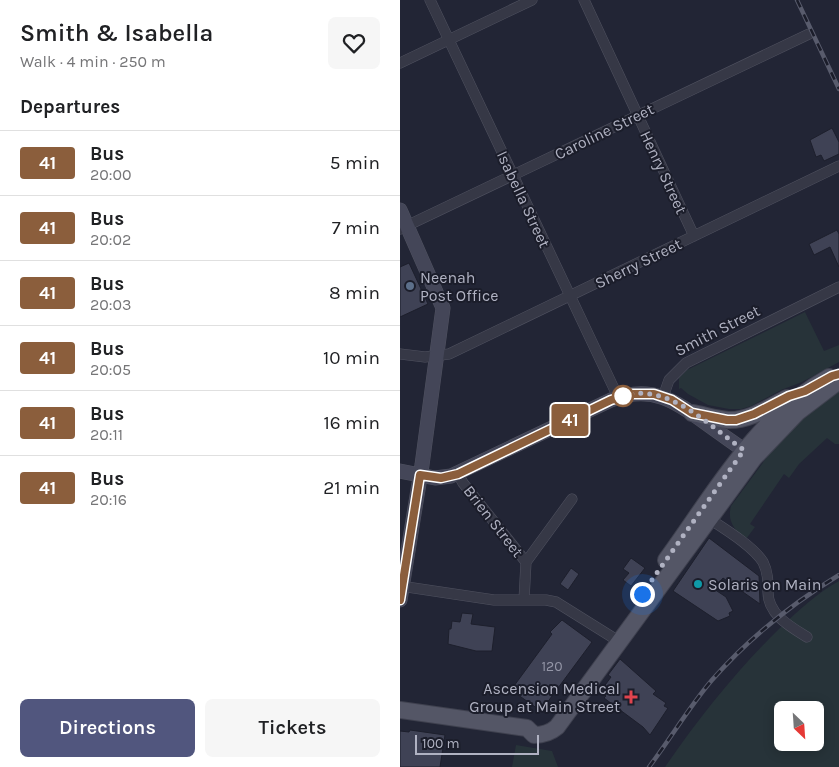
<!DOCTYPE html>
<html lang="en">
<head>
<meta charset="utf-8">
<style>
  body { margin:0; font-family:Karla,sans-serif; background:#f6f6f6; color:#202124; height:100vh; display:flex; flex-direction:column; font-size:19px; white-space:nowrap }
  * { box-sizing:border-box; margin:0 }
  p { font-size:16px; color:#757577 }
  .icon { flex:none; width:28px; height:28px; fill:none; stroke:currentColor; stroke-width:2; stroke-linecap:round; stroke-linejoin:round }
  .map { position:relative; flex:1; overflow:hidden }
  .drawer { display:flex; flex-direction:column; background:#fff; width:400px }
  .drawer>* { flex:none }
  .badge { padding:0 10px; border-radius:4px; font-size:18px; line-height:32px }
  .needle { width:32px; rotate:155deg }
  .buttons { position:absolute; left:374px; top:701px; display:grid; gap:10px }
  .buttons a { display:grid; place-items:center; width:50px; height:50px; border-radius:8px; background:#fff; box-shadow:0 2px 12px #0003; font-size:25px }
  .scale { position:absolute; left:15px; bottom:12px; width:124px; box-sizing:border-box; padding-left:5px; border:2px solid #b0b2c2; border-top:0; font-size:14px; line-height:18px; white-space:nowrap; color:#b0b2c2; -webkit-text-stroke:4px #1b1d2a; paint-order:stroke }
  .you { position:absolute; width:25px; height:25px; margin:-12px; border:4px solid #fff; border-radius:50%; background:#1a73e8; box-shadow:0 0 0 8px #1a73e833 }
  .map>.badge { position:absolute; translate:-50% -50%; box-shadow:0 0 0 2px #fff }
  h2 { padding:0 20px; font-size:19px; line-height:45px }
  .round { display:grid; place-items:center; flex:none; width:52px; height:52px; border-radius:8px; background:#f6f6f6 }
  .overview { display:flex; align-items:center; justify-content:space-between; height:85px; padding:0 20px }
  h1 { font-size:24px; font-weight:600; line-height:38px }
  .button { display:flex; gap:10px; margin-top:auto; padding:10px 20px }
  .button a { flex:1; height:58px; border-radius:8px; background:#51567e; color:#fff; font-size:20px; font-weight:600; line-height:58px; text-align:center }
  .button a+a { background:#f6f6f6; color:#202124 }
  ul { padding:0; list-style:none }
  li { display:flex; align-items:center; gap:15px; height:65px; padding:0 20px; border-top:1px solid #e0e0e0 }
  li div { flex:1 }
  li b { display:block; font-size:19px }
  li em { font-style:normal }
  li .badge { min-width:55px; font-weight:700; text-align:center }
  main { display:flex; flex:1; min-height:0 }
  .map>svg:first-child { display:block }
  .green { fill:#273339; fill-rule:evenodd }
  .building { fill:#3f4255; stroke:#1d1f2c }
  .lines { fill:none; stroke-linecap:round; stroke-linejoin:round }
  .street-casing { stroke:#505260; stroke-width:11 }
  .secondary-casing { stroke:#505260; stroke-width:15 }
  .primary-casing { stroke:#3f414f; stroke-width:18 }
  .street { stroke:#363846; stroke-width:10 }
  .secondary { stroke:#444658; stroke-width:14 }
  .primary { stroke:#545666; stroke-width:16 }
  .rail-casing { stroke:#585b6c; stroke-width:4.5 }
  .rail { stroke:#1b1d2a; stroke-width:2.5; stroke-dasharray:8; stroke-linecap:butt }
  .line-casing { stroke:#fff; stroke-width:11 }
  .line { stroke:#8b5e3c; stroke-width:8 }
  .walk { stroke:#b0b2c2; stroke-width:5; stroke-dasharray:0 9 }
  .service-dot { fill:#5c6f8a; stroke:#1b1d2a; stroke-width:2 }
  .stop-dot { fill:#fff; stroke:#8b5e3c; stroke-width:2.5 }
  .culture-dot { fill:#0f9aa8; stroke:#1b1d2a; stroke-width:2 }
  .health-dot { fill:#e0444e; stroke:#1b1d2a; stroke-width:2 }
  .labels { text-anchor:middle; stroke-width:4; stroke-linejoin:round; paint-order:stroke }
  .number-label { font-size:14px; fill:#9496a7 }
  .street-label { font-size:16px; fill:#b0b2c2; stroke:#1b1d2a }
  .poi-label { font-size:16px; fill:#b0b2c2; stroke:#1b1d2a; text-anchor:start }
</style>
</head>
<body>
<main>
<section class="drawer">
<div class="overview"><div><h1>Smith &amp; Isabella</h1><p>Walk · 4 min · 250 m</p></div><a class="round"><svg class="icon" aria-label="heart" viewBox="0 0 24 24"><path d="M12 20l-8-8c-3-5 5-10 8-4 3-6 11-1 8 4z"/></svg></a></div>
<h2>Departures</h2>
<ul>
<li><span class="badge" style="background:#8b5e3c;color:#fff">41</span><div><b>Bus</b><p>20:00</p></div><em>5 min</em></li>
<li><span class="badge" style="background:#8b5e3c;color:#fff">41</span><div><b>Bus</b><p>20:02</p></div><em>7 min</em></li>
<li><span class="badge" style="background:#8b5e3c;color:#fff">41</span><div><b>Bus</b><p>20:03</p></div><em>8 min</em></li>
<li><span class="badge" style="background:#8b5e3c;color:#fff">41</span><div><b>Bus</b><p>20:05</p></div><em>10 min</em></li>
<li><span class="badge" style="background:#8b5e3c;color:#fff">41</span><div><b>Bus</b><p>20:11</p></div><em>16 min</em></li>
<li><span class="badge" style="background:#8b5e3c;color:#fff">41</span><div><b>Bus</b><p>20:16</p></div><em>21 min</em></li>
</ul>
<div class="button"><a>Directions</a><a>Tickets</a></div>
</section>
<div class="map">
<svg width="439" height="767" viewBox="0 0 439 767">
  <rect width="100%" height="100%" fill="#222535"/>
  <path class="green" d="M 405,312 L 424,351 L 439,345 L 439,362 L 402,382 L 381,390 L 351,406 L 341,409 L 329,409 L 308,405 L 288,394 L 281,388 L 279,389 L 279,378 L 287,370 Z
    M 439,388 L 439,444 L 435,444 L 427,438 L 399,464 L 389,478 L 384,474 L 350,524 L 355,527 L 346,539 C 334,530 327,521 331,506 L 370,453 L 404,414 Z
    M 439,581 L 439,767 L 265,767 C 299,718 336,671 379,629 C 398,611 417,593 439,581 ZM 382,710 L 415,710 L 415,742 L 382,742 Z
    M 116,745 L 152,751 L 158,767 L 112,767 Z"/>
  <path class="building" d="M 432,128 L 439,142 L 439,154 L 424,161 L 421,155 L 416,157 L 410,140 Z
    M 437,230 L 439,234 L 439,267 L 430,247 L 414,255 L 409,244 Z
    M 9,263 L 28,304 L 0,317 L 0,267 Z
    M 309,538 L 359,576 L 360,604 L 323,578 L 314,589 L 326,597 L 333,611 L 329,613 L 330,616 L 318,621 L 273,591 Z
    M 231,558 L 245,568 L 231,586 L 223,580 L 229,573 L 223,569 Z
    M 171,568 L 179,574 L 168,590 L 160,584 Z
    M 62,613 L 73,614 L 71,624 L 95,627 L 92,651 L 76,651 L 48,644 L 49,629 L 51,629 L 52,621 L 60,622 Z
    M 162,620 L 192,642 L 141,711 L 111,690 L 152,634 L 150,632 Z
    M 220,659 L 256,691 L 253,694 L 266,703 L 264,706 L 268,708 L 250,735 L 243,727 L 204,698 L 206,696 L 200,692 L 211,677 L 208,675 Z
    M 10,730 L 45,735 L 40,767 L 0,767 L 0,731 L 9,732 Z"/>
  <g class="lines">
    <defs>
      <path id="street" d="M 30,0 L 218,397
        M 184,0 L 294,236
        M 0,63 L 132,0
        M 0,229 L 409,34
        M 0,354 L 25,357 L 49,354 L 439,166
        M 263,397 L 269,380 L 286,363 L 439,287
        M 58,474 L 63,483 L 126,562 L 124,600
        M 305,516 C 323,528 352,545 363,562 C 368,572 368,581 368,592 C 368,615 391,627 407,637
        M 126,562 L 172,499
        M 0,586 L 94,600 L 146,600 L 156,602 L 220,642"/>
      <path id="secondary" d="M 0,210 L 43,308 L 22,465 L 0,600
        M 0,471 L 35,478 L 51,476 L 211,400 C 251,384 276,401 307,424 C 322,435 337,445 352,456"/>
      <path id="primary" d="M 292,413 C 304,415 316,419 328,420 C 349,421 369,407 387,398
        M 266,560 C 315,493 354,419 429,377
        M 0,710 L 127,728
        M 127,728 L 134,735 C 143,735 150,733 157,727 L 354,458 L 398,412 L 439,381"/>
    </defs>
    <use href="#street" class="street-casing"/>
    <use href="#secondary" class="secondary-casing"/>
    <use href="#primary" class="primary-casing"/>
    <use href="#street" class="street"/>
    <use href="#secondary" class="secondary"/>
    <use href="#primary" class="primary"/>
    <defs>
      <path id="rail" d="M 397,0 L 439,89
        M 249,767 C 271,738 289,707 312,680 C 348,639 393,603 439,575"/>
    </defs>
    <use href="#rail" class="rail-casing"/>
    <use href="#rail" class="rail"/>
  </g>
  <g class="lines">
    <defs>
      <path id="line" d="M 0,600 L 20,475 L 41,478 L 58,474 L 211,400 L 232,394 L 254,394 L 272,400 L 292,413 L 327,420 L 336,420 L 354,414 L 389,396 L 405,391 L 432,376 L 439,374"/>
    </defs>
    <use href="#line" class="line-casing"/>
    <use href="#line" class="line"/>
    <path class="walk" d="M 223,396 C 269,382 310,427 344,450 L 242,594"/>
  </g>
  <circle class="service-dot" cx="10" cy="286" r="5"/>
  <circle class="stop-dot" cx="223" cy="396" r="10"/>
  <circle class="culture-dot" cx="298" cy="584" r="5"/>
  <path class="health-dot" d="M228.5 689.5h5v5h5v5h-5v5h-5v-5h-5v-5h5z"/>
  <g class="labels">
    <g class="number-label">
      <text x="152" y="671">120</text>
    </g>
    <g class="street-label">
      <text transform="translate(204 131) rotate(-26)" y="6">Caroline Street</text>
      <text transform="translate(264 172) rotate(65)" y="6">Henry Street</text>
      <text transform="translate(124 199) rotate(65)" y="6">Isabella Street</text>
      <text transform="translate(238 263) rotate(-26)" y="6">Sherry Street</text>
      <text transform="translate(317 330) rotate(-27)" y="6">Smith Street</text>
      <text transform="translate(94 521) rotate(52)" y="6">Brien Street</text>
    </g>
    <g class="poi-label">
      <text x="20" y="283">Neenah<tspan x="20" dy="18">Post Office</tspan></text>
      <text x="308" y="590">Solaris on Main</text>
      <text x="220" y="694" text-anchor="end">Ascension Medical<tspan x="220" dy="18">Group at Main Street</tspan></text>
    </g>
  </g>
</svg>
<div class="buttons">
<a><svg class="needle" viewBox="-14 -14 28 28"><path d="M0-13l5 13h-10z" fill="#e53935"/><path d="M0 13l5-13h-10z" fill="#757577"/></svg></a>
</div>
<div class="scale">100 m</div>
<div class="you" style="left:242px;top:594px"></div>
<b class="badge" style="left:170px;top:420px;background:#8b5e3c;color:#fff">41</b>
</div>
</main>
</body>
</html>
